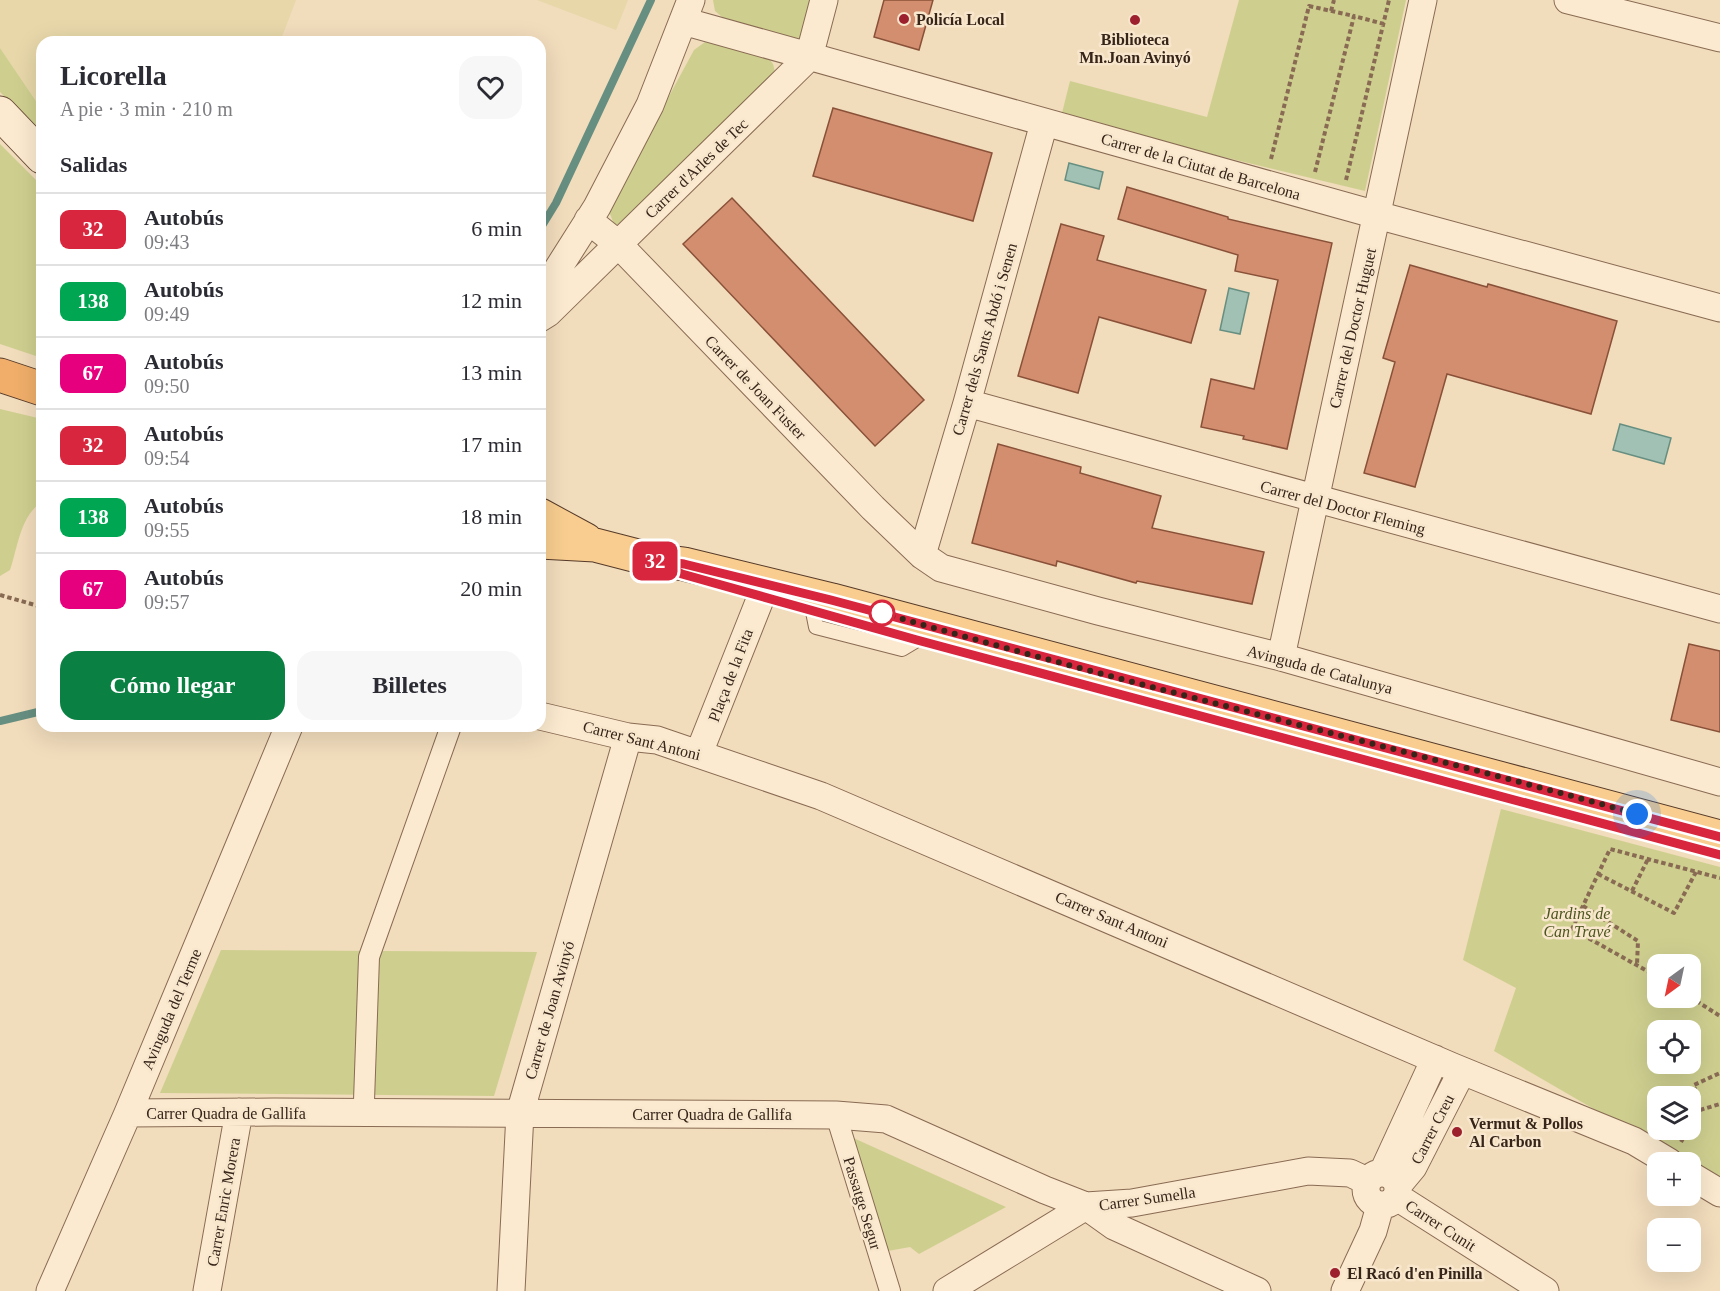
<!DOCTYPE html>
<html lang="es">
<head>
<meta charset="utf-8">
<style>
  body { margin:0; font-family:"Times New Roman",serif; background:#f7f7f7; color:#2b2b33; height:100vh; display:flex; flex-direction:column; font-size:22px; white-space:nowrap }
  * { box-sizing:border-box; margin:0 }
  p { font-size:20px; color:#7c7c81 }
  .icon { flex:none; width:33px; height:33px; fill:none; stroke:currentColor; stroke-width:2; stroke-linecap:round; stroke-linejoin:round }
  .map { position:relative; flex:1; overflow:hidden }
  .drawer { position:absolute; left:36px; top:36px; width:510px; height:696px; display:flex; flex-direction:column; background:#fff; border-radius:18px; box-shadow:0 6px 24px #0002 }
  .drawer>* { flex:none }
  .badge { padding:0 12px; border-radius:9px; font-size:21px; line-height:39px }
  .needle { width:39px; rotate:213deg }
  .fabs { position:absolute; left:1647px; top:954px; display:grid; gap:12px }
  .fabs a { display:grid; place-items:center; width:54px; height:54px; border-radius:12px; background:#fff; box-shadow:0 6px 24px #0002; font-size:30px }
  .you { position:absolute; width:30px; height:30px; margin:-15px; border:4px solid #fff; border-radius:50%; background:#1a73e8; box-shadow:0 0 0 9px #1a73e833 }
  .map>.badge { position:absolute; translate:-50% -50%; box-shadow:0 0 0 3px #fff }
  h2 { padding:0 24px; font-size:22px; line-height:54px }
  .round { display:grid; place-items:center; flex:none; width:63px; height:63px; border-radius:18px; background:#f7f7f7 }
  .overview { display:flex; align-items:center; justify-content:space-between; height:102px; padding:0 24px }
  h1 { font-size:28px; font-weight:700; line-height:45px }
  .cta { display:flex; gap:12px; margin-top:auto; padding:12px 24px }
  .cta a { flex:1; height:69px; border-radius:18px; background:#0b8043; color:#fff; font-size:24px; font-weight:700; line-height:69px; text-align:center }
  .cta a+a { background:#f7f7f7; color:#2b2b33 }
  ul { padding:0; list-style:none }
  li { display:flex; align-items:center; gap:18px; height:72px; padding:0 24px; border-top:2px solid #e1e1e2 }
  li div { flex:1 }
  li b { display:block; font-size:22px }
  li em { font-style:normal }
  li .badge { min-width:66px; font-weight:700; text-align:center }
  .map>svg:first-child { display:block }
  .farmland { fill:#e7d7a9 }
  .green { fill:#cecf8f; fill-rule:evenodd }
  .water { fill:#a0c1b4; stroke:#678f81; stroke-width:1.5 }
  .lines { fill:none; stroke-linecap:round; stroke-linejoin:round }
  .stream { stroke:#678f81; stroke-width:8 }
  .building { fill:#d28e6f; stroke:#8a5139; stroke-width:1.5 }
  .service-casing { stroke:#896b54; stroke-width:16 }
  .pedestrian-casing { stroke:#896b54; stroke-width:22 }
  .minor-casing { stroke:#896b54; stroke-width:29 }
  .secondary-casing { stroke:#6a4c38; stroke-width:35 }
  .primary-casing { stroke:#563a29; stroke-width:35 }
  .trunk-casing { stroke:#563a29; stroke-width:35 }
  .path { stroke:#896b54; stroke-width:4; stroke-dasharray:4.5 3; stroke-linecap:butt }
  .service { stroke:#fbeacf; stroke-width:14 }
  .pedestrian { stroke:#fbeacf; stroke-width:20 }
  .minor { stroke:#fbeacf; stroke-width:27 }
  .secondary { stroke:#fbeacf; stroke-width:33 }
  .primary { stroke:#f8cd8f; stroke-width:33 }
  .trunk { stroke:#f0ae6a; stroke-width:33 }
  .line-casing { stroke:#fff; stroke-width:14 }
  .line { stroke:#d7263d; stroke-width:9 }
  .walk { stroke:#37251a; stroke-width:6; stroke-dasharray:0 10.8 }
  .poi-dot { fill:#9c202d; stroke:#f8e7cc; stroke-width:2 }
  .stop-dot { fill:#fff; stroke:#d7263d; stroke-width:3 }
  .labels { text-anchor:middle; stroke-width:5; stroke-linejoin:round; paint-order:stroke }
  .poi-label { font-size:16px; font-weight:bold; fill:#37251a; stroke:#f8e7cc; text-anchor:start }
  .street-label { font-size:16px; fill:#37251a; stroke:#f8e7cc }
  .park-label { font-size:16px; font-style:italic; fill:#4c551f; stroke:#f8e7cc }
</style>
</head>
<body>
<div class="map">
<svg width="1720" height="1291" viewBox="0 0 1720 1291">
  <rect width="100%" height="100%" fill="#f1dcbc"/>
  <path class="farmland" d="M 0,0 L 296,0 L 280,42 L 42,42 L 42,110 L 0,48 Z
    M 537,0 L 628,0 L 616,30 Z"/>
  <path class="green" d="M 713,0 L 816,0 L 802,41 L 728,22 L 715,11 Z
    M 1239,0 L 1406,0 L 1365,191 L 1207,153 L 1062,113 L 1070,81 L 1207,117 Z
    M 705,42 L 768,57 L 773,64 L 775,72 L 625,224 L 614,224 L 608,209 L 694,50 Z
    M 0,48 L 42,110 L 42,135 L 0,92 Z
    M 0,144 L 42,186 L 42,358 L 0,344 Z
    M 0,409 L 42,419 L 42,502 C 20,516 18,547 10,570 L 0,576 Z
    M 1501,809 L 1720,867 L 1720,1183 L 1690,1162 L 1685,1162 L 1494,1051 L 1516,988 L 1463,960 ZM 1658,964 L 1690,964 L 1690,998 L 1658,998 ZM 1658,1030 L 1690,1030 L 1690,1064 L 1658,1064 ZM 1658,1096 L 1690,1096 L 1690,1130 L 1658,1130 Z
    M 221,950 L 537,952 L 494,1096 L 160,1093 Z
    M 849,1136 L 1006,1207 L 919,1254 L 910,1247 L 888,1251 Z"/>
  <path class="water" d="M 1069,163 L 1103,172 L 1099,189 L 1065,180 Z
    M 1229,288 L 1249,293 L 1240,334 L 1220,330 Z
    M 1620,424 L 1671,438 L 1664,464 L 1613,450 Z"/>
  <g class="lines">
    <path class="stream" d="M 540,229 L 556,203 L 651,0
      M 0,721 L 42,711"/>
  </g>
  <path class="building" d="M 884,0 L 933,0 L 919,50 L 874,37 Z
    M 833,108 L 992,153 L 973,221 L 813,176 Z
    M 1127,187 L 1228,217 L 1228,219 L 1332,243 L 1287,449 L 1243,439 L 1244,436 L 1201,427 L 1211,379 L 1254,389 L 1278,280 L 1235,271 L 1238,255 L 1118,219 Z
    M 732,198 L 924,400 L 875,446 L 683,244 Z
    M 1061,224 L 1104,236 L 1097,260 L 1206,290 L 1191,343 L 1099,317 L 1078,393 L 1018,376 Z
    M 1410,265 L 1487,287 L 1488,284 L 1617,321 L 1591,414 L 1447,374 L 1415,487 L 1364,473 L 1395,362 L 1383,358 Z
    M 998,444 L 1081,467 L 1080,473 L 1161,496 L 1152,528 L 1264,552 L 1252,604 L 1137,581 L 1136,583 L 1057,561 L 1056,566 L 972,543 Z
    M 1689,644 L 1720,651 L 1720,732 L 1671,720 Z"/>
  <g class="lines">
    <defs>
      <path id="service" d="M 813,612 L 816,627 L 902,649 L 917,640"/>
      <path id="pedestrian" d="M 364,1101 L 369,957 L 451,726
        M 836,1115 L 890,1291"/>
      <path id="minor" d="M 1568,0 L 1720,38
        M 683,21 L 1377,215 L 1720,308
        M 588,220 L 618,244 L 873,508 L 922,555 L 941,568 L 1098,611 L 1281,657 L 1720,782
        M 540,297 L 597,207 L 650,105 L 691,0
        M 540,318 L 548,313 L 809,57 L 824,0
        M 967,403 L 1720,609
        M 922,555 L 967,403 L 1044,123
        M 1281,657 L 1423,0
        M 540,716 L 628,737 L 657,740 L 821,796 L 1453,1067 L 1634,1141 L 1669,1162
        M 699,753 L 761,597
        M 128,1113 L 274,1112 L 836,1115 L 886,1119 L 1045,1190 L 1086,1206 L 1114,1226 L 1257,1291
        M 1383,1172 L 1435,1059
        M1366 1189a16 16 0 1 1 32 0a16 16 0 1 1-32 0Z
        M 1690,1175 L 1720,1193
        M 1398,1185 L 1413,1167 L 1462,1071
        M 1397,1197 L 1545,1291
        M 50,1291 L 128,1113 L 289,726
        M 207,1291 L 239,1112
        M 511,1291 L 520,1113 L 628,737
        M 947,1291 L 1086,1206 L 1132,1203 L 1308,1171 L 1350,1173 L 1367,1181
        M 1345,1291 L 1373,1231 L 1380,1206"/>
      <path id="secondary" d="M 0,113 L 42,157"/>
      <path id="primary" d="M 540,515 L 586,540
        M 540,542 L 595,545 L 653,560 L 684,564 L 832,600 L 1720,837"/>
      <path id="trunk" d="M 0,375 L 42,389"/>
    </defs>
    <use href="#service" class="service-casing"/>
    <use href="#pedestrian" class="pedestrian-casing"/>
    <use href="#minor" class="minor-casing"/>
    <use href="#secondary" class="secondary-casing"/>
    <use href="#primary" class="primary-casing"/>
    <use href="#trunk" class="trunk-casing"/>
    <path class="path" d="M 1331,11 L 1334,0
      M 1271,159 L 1309,6 L 1354,16
      M 1315,172 L 1354,16 L 1384,24
      M 1346,180 L 1389,0
      M 0,595 L 42,607
      M 1598,874 L 1674,913 L 1696,872
      M 1632,891 L 1648,859
      M 1583,906 L 1638,941 L 1637,964
      M 1658,977 L 1572,929 L 1610,849 L 1720,878
      M 1690,997 L 1720,1016
      M 1700,1110 L 1720,1104
      M 1690,1126 L 1700,1110 L 1694,1085 L 1720,1073
      M 1681,1142 L 1688,1130"/>
    <use href="#service" class="service"/>
    <use href="#pedestrian" class="pedestrian"/>
    <use href="#minor" class="minor"/>
    <use href="#secondary" class="secondary"/>
    <use href="#primary" class="primary"/>
    <use href="#trunk" class="trunk"/>
  </g>
  <g class="lines">
    <defs>
      <path id="line" d="M 1720,837 L 831,600 L 684,564 L 653,560 L 682,574 L 917,640 L 1720,855"/>
    </defs>
    <use href="#line" class="line-casing"/>
    <use href="#line" class="line"/>
    <path class="walk" d="M 882,613 C 1132,686 1386,744 1637,814"/>
  </g>
  <g class="poi-dot">
    <circle cx="904" cy="19" r="6"/>
    <circle cx="1135" cy="20" r="6"/>
    <circle cx="1457" cy="1132" r="6"/>
    <circle cx="1335" cy="1273" r="6"/>
  </g>
  <circle class="stop-dot" cx="882" cy="613" r="12"/>
  <g class="labels">
    <g class="poi-label">
      <text x="916" y="25">Policía Local</text>
      <text x="1135" y="45" text-anchor="middle">Biblioteca<tspan x="1135" dy="18">Mn.Joan Avinyó</tspan></text>
      <text x="1469" y="1129">Vermut &amp; Pollos<tspan x="1469" dy="18">Al Carbon</tspan></text>
      <text x="1347" y="1279">El Racó d'en Pinilla</text>
    </g>
    <g class="street-label">
      <text transform="translate(1201 166) rotate(16)" y="6">Carrer de la Ciutat de Barcelona</text>
      <text transform="translate(696 168) rotate(-44)" y="6">Carrer d'Arles de Tec</text>
      <text transform="translate(1352 328) rotate(-77)" y="6">Carrer del Doctor Huguet</text>
      <text transform="translate(984 339) rotate(-74)" y="6">Carrer dels Sants Abdó i Senen</text>
      <text transform="translate(756 387) rotate(46)" y="6">Carrer de Joan Fuster</text>
      <text transform="translate(1343 507) rotate(15)" y="6">Carrer del Doctor Fleming</text>
      <text transform="translate(1320 669) rotate(15)" y="6">Avinguda de Catalunya</text>
      <text transform="translate(730 675) rotate(-69)" y="6">Plaça de la Fita</text>
      <text transform="translate(642 740) rotate(14)" y="6">Carrer Sant Antoni</text>
      <text transform="translate(1112 919) rotate(23)" y="6">Carrer Sant Antoni</text>
      <text transform="translate(171 1009) rotate(-67)" y="6">Avinguda del Terme</text>
      <text transform="translate(549 1010) rotate(-74)" y="6">Carrer de Joan Avinyó</text>
      <text x="226" y="1119">Carrer Quadra de Gallifa</text>
      <text x="712" y="1120">Carrer Quadra de Gallifa</text>
      <text transform="translate(1432 1129) rotate(-63)" y="6">Carrer Creu</text>
      <text transform="translate(1147 1198) rotate(-8)" y="6">Carrer Sumella</text>
      <text transform="translate(223 1202) rotate(-80)" y="6">Carrer Enric Morera</text>
      <text transform="translate(863 1203) rotate(73)" y="6">Passatge Segur</text>
      <text transform="translate(1441 1225) rotate(33)" y="6">Carrer Cunit</text>
    </g>
    <g class="park-label">
      <text x="1577" y="919">Jardins de<tspan x="1577" dy="18">Can Travé</tspan></text>
    </g>
  </g>
</svg>
<div class="fabs">
<a><svg class="needle" viewBox="-14 -14 28 28"><path d="M0-13l5 13h-10z" fill="#e53935"/><path d="M0 13l5-13h-10z" fill="#7c7c81"/></svg></a>
<a><svg class="icon" aria-label="locate" viewBox="0 0 24 24"><circle cx="12" cy="12" r="6"/><path d="M12 2v4M12 18v4M2 12h4M18 12h4"/></svg></a>
<a><svg class="icon" aria-label="layers" viewBox="0 0 24 24"><path d="M12 4l9 5-9 5-9-5zM3 14l9 5 9-5"/></svg></a>
<a>+</a>
<a>−</a>
</div>
<div class="you" style="left:1637px;top:814px"></div>
<b class="badge" style="left:655px;top:561px;background:#d7263d;color:#fff">32</b>
<section class="drawer">
<div class="overview"><div><h1>Licorella</h1><p>A pie · 3 min · 210 m</p></div><a class="round"><svg class="icon" aria-label="heart" viewBox="0 0 24 24"><path d="M12 20l-8-8c-3-5 5-10 8-4 3-6 11-1 8 4z"/></svg></a></div>
<h2>Salidas</h2>
<ul>
<li><span class="badge" style="background:#d7263d;color:#fff">32</span><div><b>Autobús</b><p>09:43</p></div><em>6 min</em></li>
<li><span class="badge" style="background:#00a651;color:#fff">138</span><div><b>Autobús</b><p>09:49</p></div><em>12 min</em></li>
<li><span class="badge" style="background:#e6007e;color:#fff">67</span><div><b>Autobús</b><p>09:50</p></div><em>13 min</em></li>
<li><span class="badge" style="background:#d7263d;color:#fff">32</span><div><b>Autobús</b><p>09:54</p></div><em>17 min</em></li>
<li><span class="badge" style="background:#00a651;color:#fff">138</span><div><b>Autobús</b><p>09:55</p></div><em>18 min</em></li>
<li><span class="badge" style="background:#e6007e;color:#fff">67</span><div><b>Autobús</b><p>09:57</p></div><em>20 min</em></li>
</ul>
<div class="cta"><a>Cómo llegar</a><a>Billetes</a></div>
</section>
</div>
</body>
</html>
